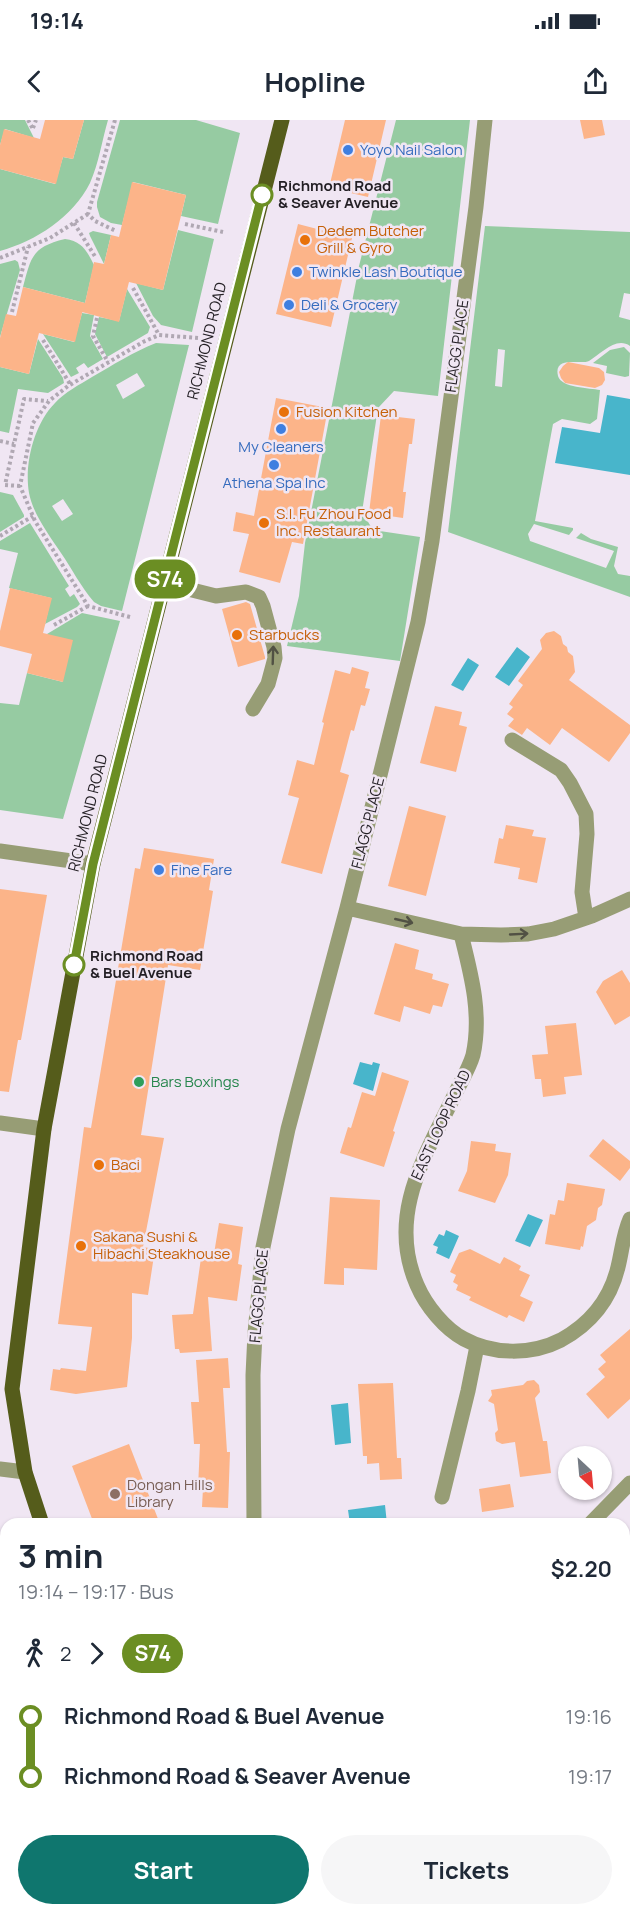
<!DOCTYPE html>
<html lang="en">
<head>
<meta charset="utf-8">
<style>
  body { margin:0; font-family:Manrope,sans-serif; background:#f6f6f7; color:#1f2937; height:100vh; display:flex; flex-direction:column; font-size:22px; white-space:nowrap }
  * { box-sizing:border-box; margin:0 }
  p { font-size:20px; color:#747a83 }
  .icon { flex:none; width:33px; height:33px; fill:none; stroke:currentColor; stroke-width:2; stroke-linecap:round; stroke-linejoin:round }
  .map { position:relative; flex:1; overflow:hidden }
  .drawer { position:absolute; left:0px; top:1398px; width:630px; height:398px; display:flex; flex-direction:column; background:#fff; border-radius:18px 18px 0 0; box-shadow:0 2px 4px #0004 }
  .drawer>* { flex:none }
  .badge { padding:0 12px; border-radius:20px; font-size:21px; line-height:39px }
  .needle { width:39px; rotate:154deg }
  .fabs { position:absolute; left:558px; top:1326px; display:grid; gap:12px }
  .fabs a { display:grid; place-items:center; width:54px; height:54px; border-radius:50%; background:#fff; box-shadow:0 2px 4px #0004; font-size:30px }
  .map>.badge { position:absolute; translate:-50% -50%; box-shadow:0 0 0 3px #fff }
  .legs { display:flex; align-items:center; gap:9px; height:66px; padding:0 18px; font-size:20px }
  .legs p { margin-inline-start:auto }
  .headline { display:flex; align-items:center; justify-content:space-between; height:102px; padding:0 18px }
  h1 { font-size:33px; font-weight:700; line-height:45px }
  .button { display:flex; gap:12px; margin-top:auto; padding:12px 18px }
  .button a { flex:1; height:69px; border-radius:36px; background:#0f766e; color:#fff; font-size:24px; font-weight:700; line-height:69px; text-align:center }
  .button a+a { background:#f6f6f7; color:#1f2937 }
  ul { padding:0 18px; list-style:none }
  li { display:flex; align-items:center; gap:21px; height:60px; font-size:22px }
  li i { display:grid; place-items:center; width:9px; height:100%; margin:0 8px; background:currentColor }
  li i::after { content:''; width:15px; height:15px; margin:-8px; border:4px solid; border-radius:50%; background:#fff }
  li p { margin-inline-start:auto }
  li:first-child i { background:linear-gradient(#0000 50%,currentColor 0) }
  li:last-child i { background:linear-gradient(currentColor 50%,#0000 0) }
  .status { display:flex; justify-content:space-between; align-items:center; height:42px; padding:0 30px; background:#fff; direction:ltr }
  .status svg { height:16px; fill:currentColor }
  header { display:flex; justify-content:space-between; align-items:center; height:78px; padding:0 18px; background:#fff; font-size:27px; font-weight:700 }
  .map>svg:first-child { display:block }
  .green { fill:#96cba2; fill-rule:evenodd }
  .water { fill:#48b5cb }
  .building { fill:#fcb489 }
  .lines { fill:none; stroke-linecap:round; stroke-linejoin:round }
  .path { stroke:#b0a8b3; stroke-width:4; stroke-dasharray:3 3; stroke-linecap:butt }
  .minor { stroke:#979d75; stroke-width:15 }
  .major { stroke:#555c1b; stroke-width:15 }
  .oneway { stroke:#515144 }
  .line-1-casing { stroke:#fff; stroke-width:14 }
  .line-1 { stroke:#6b8e23; stroke-width:9 }
  .shop-dot { fill:#3f7fe0; stroke:#f0e6f3; stroke-width:2 }
  .stop-1-dot { fill:#fff; stroke:#6b8e23; stroke-width:3 }
  .food-dot { fill:#e8710a; stroke:#f0e6f3; stroke-width:2 }
  .leisure-dot { fill:#2e9e5b; stroke:#f0e6f3; stroke-width:2 }
  .education-dot { fill:#8d6e63; stroke:#f0e6f3; stroke-width:2 }
  .labels { text-anchor:middle; stroke-width:5; stroke-linejoin:round; paint-order:stroke }
  .shop-label { font-size:15px; fill:#366cbe; stroke:#f0e6f3; text-anchor:start }
  .stop-label { font-size:15px; font-weight:bold; fill:#231f24; stroke:#f0e6f3; text-anchor:start }
  .food-label { font-size:15px; fill:#c56008; stroke:#f0e6f3; text-anchor:start }
  .street-label { font-size:15px; fill:#231f24; stroke:#f0e6f3 }
  .leisure-label { font-size:15px; fill:#27864d; stroke:#f0e6f3; text-anchor:start }
  .education-label { font-size:15px; fill:#785e54; stroke:#f0e6f3; text-anchor:start }
</style>
</head>
<body>
<div class="status"><b>19:14</b><svg viewBox="0 0 49 12"><path d="M0 12V9h3v3zM5 12V6h3v6zM10 12V3h3v9zM15 12V0h3v12zM26 1h20v11H26zM47 4h2v5h-2z"/></svg></div>
<header><svg class="icon" aria-label="back" viewBox="0 0 24 24"><path d="M15 5l-7 7 7 7"/></svg>Hopline<svg class="icon" aria-label="share" viewBox="0 0 24 24"><path d="M12 15V3M7 8l5-5 5 5M5 13v7h14v-7"/></svg></header>
<div class="map">
<svg width="630" height="1795" viewBox="0 0 630 1795">
  <rect width="100%" height="100%" fill="#f0e6f3"/>
  <path class="green" d="M 0,0 L 25,0 L 34,18 L 5,9 L 0,25 Z
    M 84,0 L 108,0 C 102,20 99,43 90,63 C 73,97 36,121 0,131 L 0,49 L 55,64 L 63,37 L 73,39 Z
    M 120,0 L 196,0 L 240,13 L 218,104 L 181,96 L 186,75 L 133,62 L 122,105 L 111,103 L 100,97 L 97,87 L 97,82 Z
    M 396,0 L 470,0 L 438,276 L 394,271 L 378,288 L 362,392 L 373,410 L 420,417 L 400,541 L 287,526 L 299,476 L 305,423 L 359,146 Z
    M 485,106 L 630,112 L 630,174 L 624,173 L 619,197 L 630,200 L 630,226 C 616,216 601,234 589,241 C 581,245 553,235 558,256 C 561,268 590,268 600,270 L 597,299 L 590,304 L 562,299 L 553,304 L 535,401 L 573,408 L 573,410 L 569,415 L 534,404 L 528,414 L 530,421 L 606,448 L 614,431 L 576,418 L 581,413 L 591,419 L 618,427 L 614,446 L 618,454 L 630,456 L 630,477 L 448,412 ZM 498,229 L 505,230 L 502,267 L 495,266 Z
    M 178,110 L 214,119 L 192,212 L 161,205 L 153,196 L 136,163 L 163,170 Z
    M 93,111 L 111,115 L 104,144 L 90,116 L 89,113 Z
    M 65,119 C 82,121 87,131 94,145 L 85,183 L 23,167 C 31,137 32,127 65,119 Z
    M 15,140 L 18,142 L 20,150 L 0,217 L 0,144 Z
    M 127,169 L 150,207 L 148,213 L 107,237 L 95,214 L 99,197 L 119,201 Z
    M 82,193 L 94,195 L 90,216 L 103,239 L 88,248 L 84,243 L 76,248 L 79,253 L 71,257 L 43,214 L 74,222 Z
    M 38,219 L 63,258 L 64,263 L 48,273 L 18,269 L 9,313 L 0,311 L 0,247 L 29,254 Z
    M 156,223 L 189,225 L 122,491 L 101,486 L 94,482 C 81,467 72,449 61,433 C 49,415 33,394 29,373 C 24,344 34,304 55,283 C 65,272 79,265 92,257 C 113,245 133,232 156,223 ZM 137,253 L 145,266 L 123,279 L 116,265 ZM 63,379 L 73,394 L 62,401 L 52,386 Z
    M 624,227 L 630,233 L 629,256 L 625,257 L 606,253 L 607,246 L 593,243 L 610,230 Z
    M 0,372 L 13,375 L 24,395 L 24,397 L 0,412 Z
    M 30,403 L 69,466 L 65,469 L 70,477 L 74,474 L 80,484 L 77,487 L 45,504 L 51,478 L 9,468 L 18,433 L 0,429 L 0,421 Z
    M 82,493 L 120,501 L 63,699 L 0,690 L 0,583 L 19,585 L 27,553 L 63,562 L 47,514 Z"/>
  <path class="water" d="M 607,275 L 630,279 L 630,355 L 555,343 L 562,307 L 600,313 Z
    M 517,527 L 530,537 L 509,566 L 495,557 Z
    M 468,538 L 479,545 L 463,571 L 451,565 Z
    M 360,942 L 372,945 L 373,942 L 380,944 L 373,971 L 353,964 Z
    M 528,1094 L 543,1100 L 530,1127 L 515,1121 Z
    M 446,1110 L 459,1116 L 449,1139 L 436,1133 L 438,1127 L 433,1125 L 439,1114 L 444,1116 Z
    M 348,1283 L 351,1323 L 335,1325 L 331,1285 Z
    M 385,1385 L 387,1404 L 350,1404 L 348,1390 Z"/>
  <path class="building" d="M 45,0 L 84,0 L 73,39 L 63,37 L 56,64 L 0,49 L 0,25 L 4,9 L 40,19 Z
    M 345,0 L 386,0 L 368,77 L 329,68 Z
    M 580,0 L 602,0 L 605,15 L 584,19 Z
    M 132,62 L 186,75 L 163,170 L 129,162 L 119,202 L 82,192 L 83,189 L 75,222 L 39,213 L 29,254 L 0,247 L 0,218 L 6,194 L 16,196 L 23,167 L 85,183 L 94,142 L 104,144 L 111,115 L 119,117 Z
    M 298,104 L 352,118 L 331,207 L 276,194 Z
    M 568,242 L 599,248 L 604,252 L 605,260 L 602,265 L 595,268 L 565,263 L 561,258 L 559,252 L 563,246 Z
    M 276,278 L 328,288 L 303,424 L 292,422 L 280,463 L 239,452 L 249,414 L 233,411 L 236,392 L 254,396 Z
    M 381,295 L 415,299 L 412,324 L 409,324 L 403,372 L 406,372 L 403,398 L 369,393 Z
    M 10,468 L 52,478 L 43,513 L 73,520 L 63,562 L 27,553 L 32,534 L 0,526 L 0,511 Z
    M 246,482 L 250,484 L 265,537 L 265,539 L 238,547 L 222,489 Z
    M 554,511 L 561,516 L 563,524 L 567,527 L 568,532 L 573,536 L 575,552 L 569,560 L 630,605 L 630,613 L 609,642 L 562,608 L 550,625 L 527,608 L 522,615 L 508,606 L 514,599 L 507,594 L 513,587 L 509,584 L 523,565 L 518,561 L 542,529 L 540,520 L 546,513 Z
    M 352,547 L 369,552 L 365,568 L 370,569 L 365,586 L 361,585 L 354,611 L 351,610 L 340,652 L 349,655 L 322,754 L 281,743 L 299,678 L 288,675 L 297,640 L 314,645 L 324,603 L 322,602 L 335,550 L 350,554 Z
    M 435,586 L 462,592 L 459,605 L 467,607 L 456,652 L 420,643 Z
    M 409,686 L 446,696 L 426,776 L 388,766 Z
    M 506,705 L 534,710 L 532,716 L 546,718 L 537,763 L 518,759 L 520,748 L 494,743 L 499,718 L 503,719 Z
    M 144,728 L 214,739 L 209,770 L 213,771 L 200,850 L 168,845 L 141,1015 L 164,1018 L 143,1127 L 155,1129 L 148,1175 L 132,1173 L 132,1218 L 127,1267 L 76,1274 L 50,1270 L 53,1249 L 60,1250 L 61,1248 L 86,1251 L 92,1207 L 58,1204 L 84,1007 L 91,1008 L 135,748 L 140,749 Z
    M 0,769 L 47,775 L 21,920 L 18,920 L 9,972 L 0,971 Z
    M 395,823 L 419,830 L 415,849 L 433,854 L 432,859 L 449,864 L 442,887 L 433,885 L 430,894 L 404,886 L 400,902 L 374,894 Z
    M 622,850 L 630,863 L 630,896 L 615,905 L 596,872 L 603,861 Z
    M 576,903 L 582,955 L 564,957 L 566,974 L 543,977 L 541,959 L 535,959 L 532,935 L 548,934 L 545,906 Z
    M 382,952 L 409,961 L 393,1011 L 395,1012 L 384,1047 L 340,1033 L 348,1007 L 351,1008 L 362,972 L 375,976 Z
    M 603,1019 L 630,1041 L 630,1048 L 620,1061 L 589,1036 Z
    M 471,1021 L 496,1024 L 495,1031 L 511,1033 L 508,1055 L 495,1083 L 458,1071 L 467,1051 Z
    M 567,1063 L 605,1069 L 602,1085 L 598,1088 L 596,1100 L 587,1106 L 583,1127 L 581,1126 L 580,1130 L 545,1124 L 550,1094 L 555,1095 L 558,1080 L 564,1081 Z
    M 330,1077 L 380,1080 L 377,1150 L 344,1148 L 344,1165 L 324,1164 Z
    M 219,1103 L 243,1107 L 238,1144 L 242,1145 L 237,1181 L 208,1177 L 212,1231 L 180,1233 L 179,1229 L 175,1229 L 172,1195 L 193,1194 L 201,1138 L 213,1140 Z
    M 470,1129 L 500,1144 L 504,1137 L 521,1146 L 519,1150 L 530,1155 L 520,1176 L 533,1182 L 524,1202 L 509,1195 L 507,1198 L 469,1180 L 471,1177 L 456,1170 L 458,1165 L 453,1162 L 456,1155 L 450,1152 L 459,1133 Z
    M 630,1209 L 630,1279 L 608,1299 L 586,1274 L 605,1257 L 598,1249 L 606,1242 L 600,1235 Z
    M 228,1238 L 230,1268 L 223,1268 L 227,1332 L 230,1332 L 228,1388 L 202,1387 L 203,1368 L 198,1368 L 200,1324 L 194,1324 L 191,1282 L 199,1282 L 196,1240 Z
    M 534,1260 L 539,1265 L 540,1272 L 535,1278 L 543,1321 L 547,1321 L 551,1353 L 520,1357 L 515,1322 L 502,1324 L 496,1321 L 495,1313 L 498,1310 L 494,1284 L 488,1281 L 492,1275 L 491,1270 L 523,1265 L 527,1261 Z
    M 393,1263 L 397,1338 L 401,1338 L 402,1359 L 380,1360 L 379,1343 L 367,1344 L 367,1336 L 363,1336 L 358,1264 Z
    M 129,1324 L 160,1404 L 94,1404 L 72,1346 Z
    M 510,1364 L 514,1387 L 482,1392 L 479,1369 Z"/>
  <g class="lines">
    <path class="path" d="M 28,0 L 33,9
      M 115,0 L 88,94 L 95,101 L 116,111
      M 33,8 L 36,0
      M 74,103 L 96,138
      M 185,104 L 223,112
      M 0,138 L 50,118 L 88,94
      M 133,168 L 159,215
      M 12,192 L 28,127
      M 97,198 L 93,216 L 108,242
      M 43,220 L 70,264
      M 0,321 L 14,324
      M 20,366 L 5,365 L 24,279 L 48,281
      M 0,416 L 33,396
      M 130,497 L 88,486 L 35,401 L 20,366 L 33,303 L 49,281 L 68,266 L 143,222 L 159,215 L 198,218
      M 54,505 L 88,486"/>
    <path class="minor" d="M 164,463 L 216,476 L 246,472 L 259,477 L 263,486 L 274,527 L 275,538 L 268,564 L 253,589
      M 512,620 L 561,650 L 570,663 L 586,694 L 587,714 L 582,772 L 586,798
      M 0,731 L 93,744
      M 347,788 L 461,814 L 501,815 L 528,814 L 554,809 L 592,796 L 630,779
      M 461,814 C 471,854 482,894 473,935 C 469,949 460,963 454,976 C 424,1038 387,1096 417,1165 C 426,1186 445,1209 464,1219 C 493,1235 532,1235 561,1220 C 590,1204 610,1181 618,1147 C 622,1131 623,1115 630,1099
      M 0,1003 L 44,1009
      M 0,1349 L 25,1352
      M 442,1377 L 468,1271 L 477,1226
      M 254,1404 L 253,1255 L 255,1213 L 263,1127 L 288,1009 L 347,788 L 418,502 L 432,421 L 476,87 L 485,0
      M 590,1404 L 630,1363
      M 0,1598 L 6,1598
      M 307,1795 L 317,1790"/>
    <path class="major" d="M 42,1404 L 25,1352 L 12,1269 L 44,1009 L 93,744 L 282,0
      M 260,1790 L 263,1795"/>
  </g>
  <defs><path id="oneway-shaft" d="M-6 0H5M1.5-3L5.5 0L1.5 3" fill="none" stroke-width="1.6" stroke-linecap="round" stroke-linejoin="round" transform="scale(1.5)"/></defs>
  <g class="oneway">
    <use href="#oneway-shaft" transform="translate(273 535) rotate(-88)"/>
    <use href="#oneway-shaft" transform="translate(404 801) rotate(13)"/>
    <use href="#oneway-shaft" transform="translate(519 814) rotate(-3)"/>
  </g>
  <g class="lines">
    <defs>
      <path id="line-1" d="M 74,845 L 93,744 L 262,75"/>
    </defs>
    <use href="#line-1" class="line-1-casing"/>
    <use href="#line-1" class="line-1"/>
  </g>
  <g class="shop-dot">
    <circle cx="348" cy="30" r="6"/>
    <circle cx="297" cy="152" r="6"/>
    <circle cx="289" cy="185" r="6"/>
    <circle cx="281" cy="309" r="6"/>
    <circle cx="274" cy="345" r="6"/>
    <circle cx="159" cy="750" r="6"/>
  </g>
  <g class="stop-1-dot">
    <circle cx="262" cy="75" r="10"/>
    <circle cx="74" cy="845" r="10"/>
  </g>
  <g class="food-dot">
    <circle cx="305" cy="120" r="6"/>
    <circle cx="284" cy="292" r="6"/>
    <circle cx="264" cy="403" r="6"/>
    <circle cx="237" cy="515" r="6"/>
    <circle cx="99" cy="1045" r="6"/>
    <circle cx="81" cy="1126" r="6"/>
  </g>
  <circle class="leisure-dot" cx="139" cy="962" r="6"/>
  <circle class="education-dot" cx="115" cy="1374" r="6"/>
  <g class="labels">
    <g class="shop-label">
      <text x="360" y="35">Yoyo Nail Salon</text>
      <text x="309" y="157">Twinkle Lash Boutique</text>
      <text x="301" y="190">Deli &amp; Grocery</text>
      <text x="281" y="332" text-anchor="middle">My Cleaners</text>
      <text x="274" y="368" text-anchor="middle">Athena Spa Inc</text>
      <text x="171" y="755">Fine Fare</text>
    </g>
    <g class="stop-label">
      <text x="278" y="71">Richmond Road<tspan x="278" dy="17">&amp; Seaver Avenue</tspan></text>
      <text x="90" y="841">Richmond Road<tspan x="90" dy="17">&amp; Buel Avenue</tspan></text>
    </g>
    <g class="food-label">
      <text x="317" y="116">Dedem Butcher<tspan x="317" dy="17">Grill &amp; Gyro</tspan></text>
      <text x="296" y="297">Fusion Kitchen</text>
      <text x="276" y="399">S.I. Fu Zhou Food<tspan x="276" dy="17">Inc. Restaurant</tspan></text>
      <text x="249" y="520">Starbucks</text>
      <text x="111" y="1050">Baci</text>
      <text x="93" y="1122">Sakana Sushi &amp;<tspan x="93" dy="17">Hibachi Steakhouse</tspan></text>
    </g>
    <g class="street-label">
      <text transform="translate(207 221) rotate(-76)" y="5">RICHMOND ROAD</text>
      <text transform="translate(457 226) rotate(-82)" y="5">FLAGG PLACE</text>
      <text transform="translate(88 693) rotate(-76)" y="5">RICHMOND ROAD</text>
      <text transform="translate(368 703) rotate(-76)" y="5">FLAGG PLACE</text>
      <text transform="translate(441 1005) rotate(-65)" y="5">EAST LOOP ROAD</text>
      <text transform="translate(259 1176) rotate(-85)" y="5">FLAGG PLACE</text>
    </g>
    <g class="leisure-label">
      <text x="151" y="967">Bars Boxings</text>
    </g>
    <g class="education-label">
      <text x="127" y="1370">Dongan Hills<tspan x="127" dy="17">Library</tspan></text>
    </g>
  </g>
</svg>
<div class="fabs">
<a><svg class="needle" viewBox="-14 -14 28 28"><path d="M0-13l5 13h-10z" fill="#e53935"/><path d="M0 13l5-13h-10z" fill="#747a83"/></svg></a>
</div>
<b class="badge" style="left:165px;top:459px;background:#6b8e23;color:#fff">S74</b>
<section class="drawer">
<div class="headline"><div><h1>3 min</h1><p>19:14 – 19:17 · Bus</p></div><b>$2.20</b></div>
<div class="legs"><svg class="icon" aria-label="walk" viewBox="0 0 24 24"><circle cx="13" cy="4" r="2"/><path d="M13 8l-2 6 4 7M11 14l-3 7M7 12l3-4h3l4 4"/></svg>2<svg class="icon" aria-label="forward" viewBox="0 0 24 24"><path d="M9 5l7 7-7 7"/></svg><b class="badge" style="background:#6b8e23;color:#fff">S74</b></div>
<ul>
<li><i style="color:#6b8e23"></i><b>Richmond Road &amp; Buel Avenue</b><p>19:16</p></li>
<li><i style="color:#6b8e23"></i><b>Richmond Road &amp; Seaver Avenue</b><p>19:17</p></li>
</ul>
<div class="button"><a>Start</a><a>Tickets</a></div>
</section>
</div>
</body>
</html>
